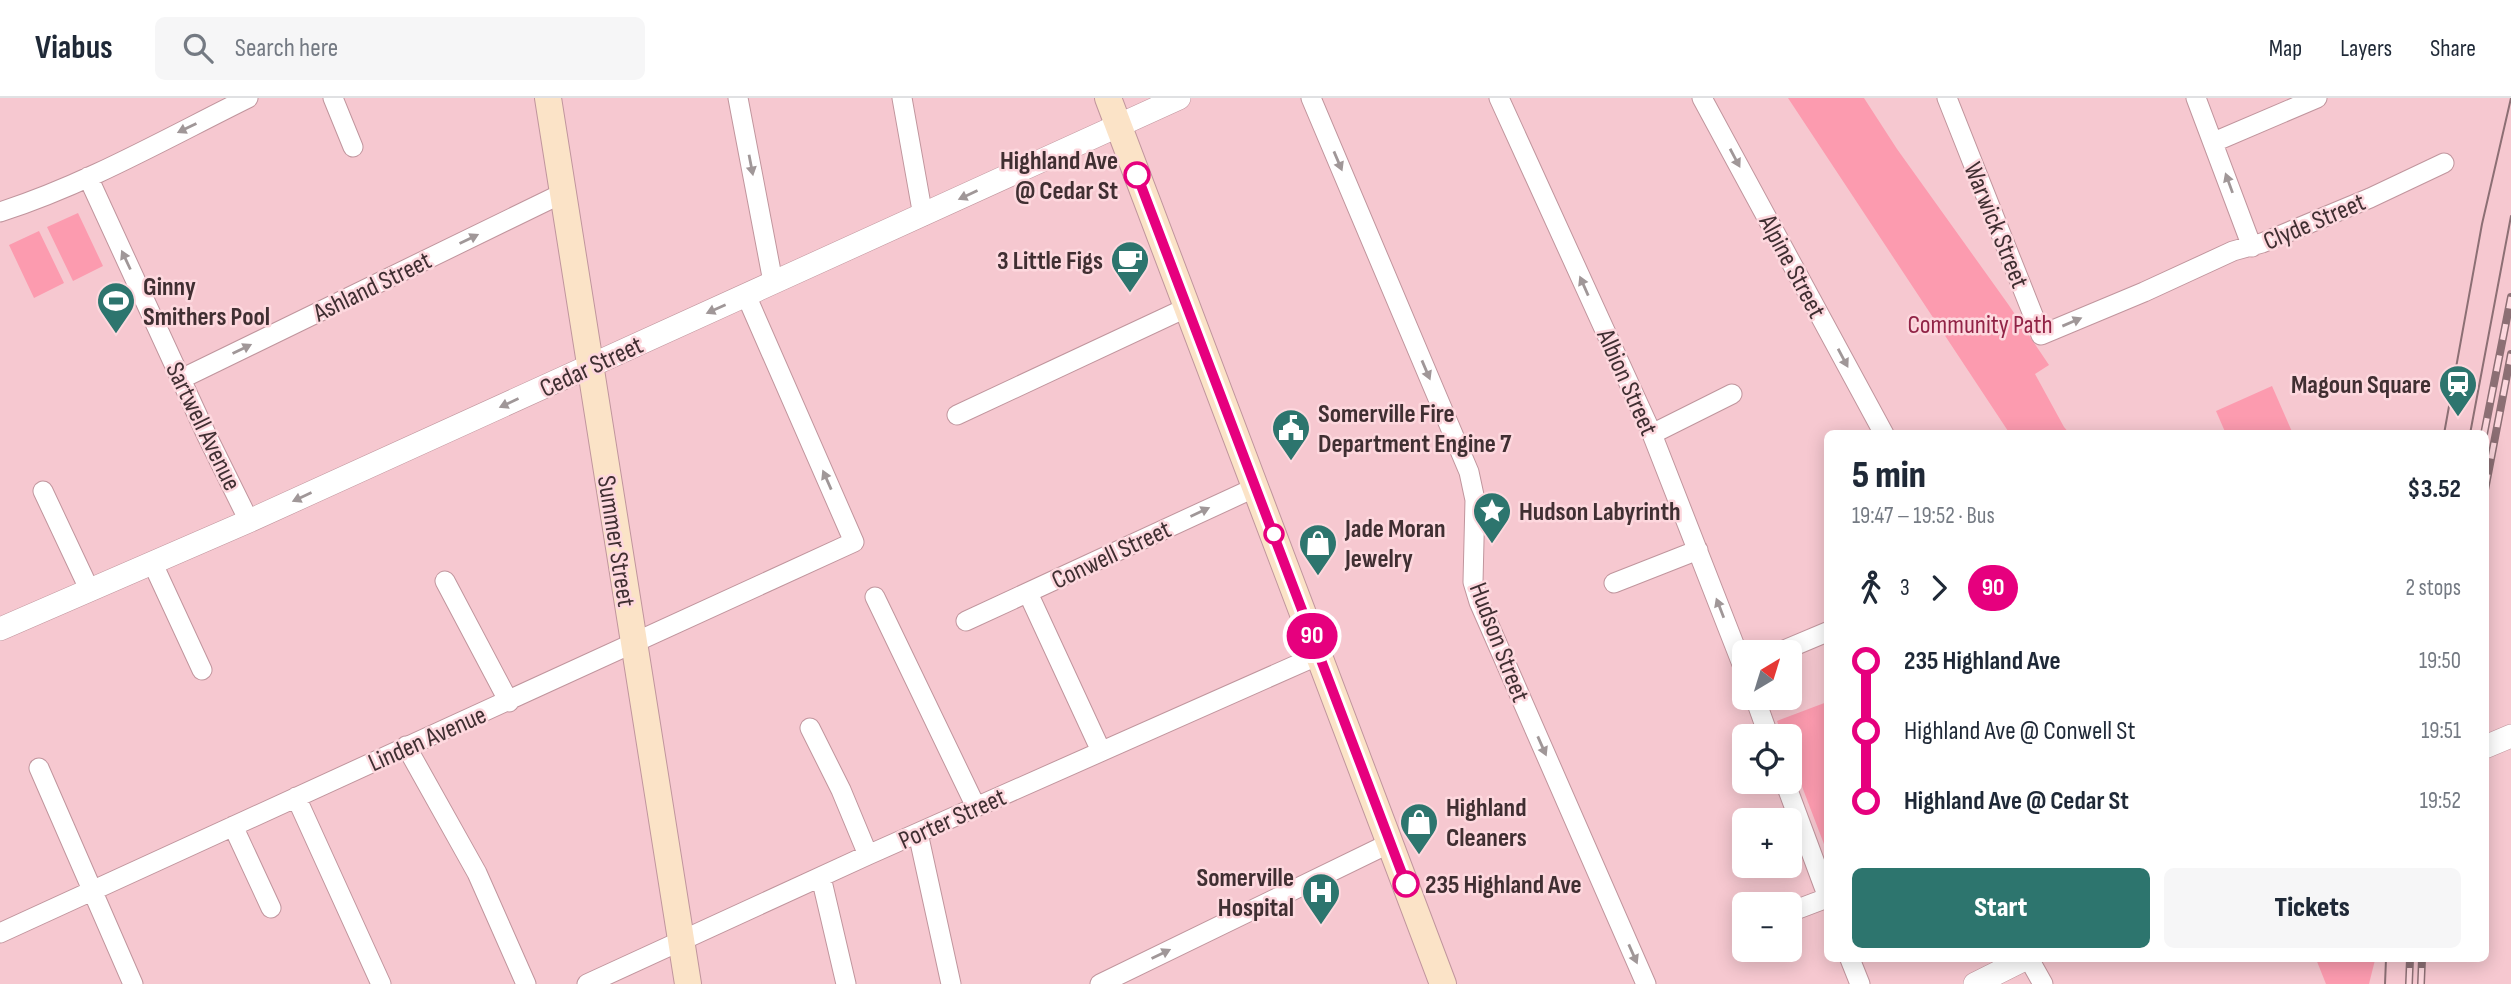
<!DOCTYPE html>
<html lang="en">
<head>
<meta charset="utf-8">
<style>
  body { margin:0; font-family:"Sofia Sans Condensed",sans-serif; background:#f6f6f7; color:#1f2937; height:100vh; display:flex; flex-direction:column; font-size:26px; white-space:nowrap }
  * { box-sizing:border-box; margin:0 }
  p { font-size:23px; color:#747a83 }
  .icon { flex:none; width:38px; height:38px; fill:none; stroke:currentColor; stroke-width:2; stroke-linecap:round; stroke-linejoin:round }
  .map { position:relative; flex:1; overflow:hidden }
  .side { position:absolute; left:1824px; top:332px; width:665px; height:532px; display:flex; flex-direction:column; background:#fff; border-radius:10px; box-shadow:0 4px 18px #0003 }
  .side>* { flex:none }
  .badge { padding:0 14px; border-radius:23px; font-size:24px; line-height:46px }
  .needle { width:46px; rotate:38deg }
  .fabs { position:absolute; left:1732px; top:542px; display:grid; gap:14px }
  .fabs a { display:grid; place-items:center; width:70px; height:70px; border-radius:10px; background:#fff; box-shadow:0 4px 18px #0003; font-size:35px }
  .map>.badge { position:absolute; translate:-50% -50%; box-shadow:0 0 0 4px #fff }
  .legs { display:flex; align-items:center; gap:10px; height:77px; padding:0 28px; font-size:23px }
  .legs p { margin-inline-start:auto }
  .overview { display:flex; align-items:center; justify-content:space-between; height:119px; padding:0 28px }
  h1 { font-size:38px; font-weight:800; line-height:52px }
  .button { display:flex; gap:14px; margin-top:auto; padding:14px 28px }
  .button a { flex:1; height:80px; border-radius:10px; background:#2d756e; color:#fff; font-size:28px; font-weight:800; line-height:80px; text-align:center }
  .button a+a { background:#f6f6f7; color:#1f2937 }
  ul { padding:0 28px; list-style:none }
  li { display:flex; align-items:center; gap:24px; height:70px; font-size:26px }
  li i { display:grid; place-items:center; width:10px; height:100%; margin:0 9px; background:currentColor }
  li i::after { content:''; width:18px; height:18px; margin:-9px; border:5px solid; border-radius:50%; background:#fff }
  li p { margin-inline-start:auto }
  li:first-child i { background:linear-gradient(#0000 50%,currentColor 0) }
  li:last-child i { background:linear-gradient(currentColor 50%,#0000 0) }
  header { display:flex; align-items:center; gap:42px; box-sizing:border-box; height:98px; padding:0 35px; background:#fff; border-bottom:2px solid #e0e1e3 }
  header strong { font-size:33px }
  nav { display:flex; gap:38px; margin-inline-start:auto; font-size:24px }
  .search { width:490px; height:63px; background:#f6f6f7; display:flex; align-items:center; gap:18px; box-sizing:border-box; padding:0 24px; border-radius:10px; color:#747a83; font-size:26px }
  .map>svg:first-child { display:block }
  .green { fill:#fc9baf }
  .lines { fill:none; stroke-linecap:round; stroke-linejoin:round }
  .minor-casing { stroke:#c0959d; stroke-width:21 }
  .tertiary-casing { stroke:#c0959d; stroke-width:24 }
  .secondary-casing { stroke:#c0959d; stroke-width:28 }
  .minor { stroke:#fff; stroke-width:19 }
  .tertiary { stroke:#fff; stroke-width:23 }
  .secondary { stroke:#fbe3c7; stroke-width:26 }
  .tram { stroke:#8c6f74; stroke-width:2 }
  .rail-casing { stroke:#8c6f74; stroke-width:8 }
  .rail { stroke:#fdd8de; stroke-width:5; stroke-dasharray:16; stroke-linecap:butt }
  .oneway { fill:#a09798 }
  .line-1-casing { stroke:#fff; stroke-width:16 }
  .line-1 { stroke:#e6007e; stroke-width:10 }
  .stop-1-dot { fill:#fff; stroke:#e6007e; stroke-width:3.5 }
  .labels { text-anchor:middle; stroke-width:5; stroke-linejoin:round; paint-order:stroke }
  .stop-label { font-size:26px; font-weight:bold; fill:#402f32; stroke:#fdd8de; text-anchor:end }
  .street-label { font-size:26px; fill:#402f32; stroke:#fdd8de }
  .poi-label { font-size:26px; font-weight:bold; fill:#402f32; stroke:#fdd8de; text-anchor:start }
  .park-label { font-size:26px; fill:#912346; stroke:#fdd8de }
</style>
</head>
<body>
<header>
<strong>Viabus</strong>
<div class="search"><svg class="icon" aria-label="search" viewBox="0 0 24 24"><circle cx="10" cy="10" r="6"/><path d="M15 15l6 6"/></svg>Search here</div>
<nav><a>Map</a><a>Layers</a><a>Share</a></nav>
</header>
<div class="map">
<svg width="2511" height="886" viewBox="0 0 2511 886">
  <rect width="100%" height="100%" fill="#f6c8d0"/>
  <path class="green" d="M 1788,0 L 1864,0 L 1897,51 L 2008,206 L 2049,267 L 2035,276 L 2064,329 L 2070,336 L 2010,336 Z
    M 78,115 L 103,168 L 73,183 L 47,129 Z
    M 39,133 L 64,185 L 34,200 L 9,147 Z
    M 2272,288 L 2293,336 L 2226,336 L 2216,313 Z
    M 1827,604 L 1827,754 L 1790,657 L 1790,639 L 1783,639 L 1777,623 Z
    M 2316,861 L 2374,861 L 2375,862 L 2369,886 L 2326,886 Z"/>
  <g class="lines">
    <defs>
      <path id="minor" d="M 333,0 L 353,49
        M 738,0 L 773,184
        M 902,0 L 923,118
        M 1311,0 L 1469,374 L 1475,402 L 1473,484 L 1479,504 L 1646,886
        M 1499,0 L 1652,336 L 1745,574
        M 1702,0 L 1884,336
        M 1947,0 L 2041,237 L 2144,194 L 2233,153 L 2262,145 L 2370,100 L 2444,65
        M 2196,0 L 2252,149
        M 2214,44 L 2317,0
        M 88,79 L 207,338 L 249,423
        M 0,114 C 87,86 167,40 248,0
        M 181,281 L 563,95
        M 957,317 L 1188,209
        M 1652,336 L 1732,296
        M 43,393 L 90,493
        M 153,466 L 202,572
        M 445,483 L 509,604
        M 1614,485 L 1698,452
        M 1028,495 L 1101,653
        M 875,499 L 976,709
        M 966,523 L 1256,389
        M 1777,555 L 1827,534
        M 1755,600 L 1769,639
        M 810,630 L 841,692 L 868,757
        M 406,648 L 477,775 L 526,886
        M 39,670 L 133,886
        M 1785,684 L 1827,797
        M 296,699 L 381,886
        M 233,728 L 271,810
        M 918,735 L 951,886
        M 821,779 L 846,886
        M 1790,814 L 1827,800
        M 0,835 C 285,704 571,576 854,444 L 746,197
        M 1850,861 L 1860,886
        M 2029,861 L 2043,886
        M 587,886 L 868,757 L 1319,557
        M 1100,886 L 1390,745"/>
      <path id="tertiary" d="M 0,531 L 249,423 L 1179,0
        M 2485,649 L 2511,638
        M 1975,886 L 2025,861"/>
      <path id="secondary" d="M 548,0 L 688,886
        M 1108,0 L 1443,886"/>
    </defs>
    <use href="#minor" class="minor-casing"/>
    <use href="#tertiary" class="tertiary-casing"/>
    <use href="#secondary" class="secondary-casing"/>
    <use href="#minor" class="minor"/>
    <use href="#tertiary" class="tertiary"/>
    <use href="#secondary" class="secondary"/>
    <path class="tram" d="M 2444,336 L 2482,126 L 2511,0
      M 2470,336 L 2511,118
      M 2385,886 L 2386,861"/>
    <defs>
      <path id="rail" d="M 2484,336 L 2511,199
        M 2485,392 L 2511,256
        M 2409,886 L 2410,861
        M 2421,886 L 2422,861"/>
    </defs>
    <use href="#rail" class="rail-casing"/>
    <use href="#rail" class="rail"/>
  </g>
  <defs><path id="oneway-solid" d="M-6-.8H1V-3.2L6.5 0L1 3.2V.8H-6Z" transform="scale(1.75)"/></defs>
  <g class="oneway">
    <use href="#oneway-solid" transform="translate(187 30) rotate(154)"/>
    <use href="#oneway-solid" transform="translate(1735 60) rotate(62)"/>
    <use href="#oneway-solid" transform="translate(1338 63) rotate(67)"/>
    <use href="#oneway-solid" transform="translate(751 67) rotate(79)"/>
    <use href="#oneway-solid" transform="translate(2229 85) rotate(-110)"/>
    <use href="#oneway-solid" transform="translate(968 97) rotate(155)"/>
    <use href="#oneway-solid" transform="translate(469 141) rotate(-26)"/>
    <use href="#oneway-solid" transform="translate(126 162) rotate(-115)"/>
    <use href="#oneway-solid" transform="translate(1584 188) rotate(-114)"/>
    <use href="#oneway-solid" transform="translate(716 211) rotate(156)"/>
    <use href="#oneway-solid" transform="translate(2072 224) rotate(-23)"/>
    <use href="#oneway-solid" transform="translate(242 251) rotate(-26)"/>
    <use href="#oneway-solid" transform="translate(1843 260) rotate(62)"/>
    <use href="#oneway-solid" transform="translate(1426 272) rotate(67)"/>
    <use href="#oneway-solid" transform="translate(509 305) rotate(155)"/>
    <use href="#oneway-solid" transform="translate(827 382) rotate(-114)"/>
    <use href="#oneway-solid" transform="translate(302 399) rotate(155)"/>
    <use href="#oneway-solid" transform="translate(1200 414) rotate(-25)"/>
    <use href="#oneway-solid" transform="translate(1720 510) rotate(-111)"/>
    <use href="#oneway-solid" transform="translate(1542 648) rotate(66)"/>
    <use href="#oneway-solid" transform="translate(1161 856) rotate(-26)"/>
    <use href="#oneway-solid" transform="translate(1633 856) rotate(66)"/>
  </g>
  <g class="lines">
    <defs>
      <path id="line-1" d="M 1137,77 L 1406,786"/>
    </defs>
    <use href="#line-1" class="line-1-casing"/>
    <use href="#line-1" class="line-1"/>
  </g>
  <defs>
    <symbol id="cafe-pin" viewBox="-11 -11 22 30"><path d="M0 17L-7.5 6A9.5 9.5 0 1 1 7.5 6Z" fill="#2d756e" stroke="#fdd8de"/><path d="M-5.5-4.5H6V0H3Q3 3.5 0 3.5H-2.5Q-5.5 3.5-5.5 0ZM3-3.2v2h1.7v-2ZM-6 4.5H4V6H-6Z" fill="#fff"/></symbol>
    <symbol id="stadium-pin" viewBox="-11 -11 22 30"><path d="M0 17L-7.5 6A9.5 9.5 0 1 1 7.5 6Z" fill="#2d756e" stroke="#fdd8de"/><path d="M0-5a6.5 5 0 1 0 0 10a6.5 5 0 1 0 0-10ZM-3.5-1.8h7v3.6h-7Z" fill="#fff"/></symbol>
    <symbol id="station-pin" viewBox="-11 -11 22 30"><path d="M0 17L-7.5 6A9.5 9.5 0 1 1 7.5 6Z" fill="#2d756e" stroke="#fdd8de"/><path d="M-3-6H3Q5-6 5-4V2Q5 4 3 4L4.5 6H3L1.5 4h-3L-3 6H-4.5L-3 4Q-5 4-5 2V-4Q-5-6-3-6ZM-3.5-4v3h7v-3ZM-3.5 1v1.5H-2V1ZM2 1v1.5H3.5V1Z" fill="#fff"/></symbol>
    <symbol id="civic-pin" viewBox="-11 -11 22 30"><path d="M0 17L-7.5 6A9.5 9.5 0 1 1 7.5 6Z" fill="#2d756e" stroke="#fdd8de"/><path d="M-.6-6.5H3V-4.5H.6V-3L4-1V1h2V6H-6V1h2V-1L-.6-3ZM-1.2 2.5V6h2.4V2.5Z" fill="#fff"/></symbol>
    <symbol id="sight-pin" viewBox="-11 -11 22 30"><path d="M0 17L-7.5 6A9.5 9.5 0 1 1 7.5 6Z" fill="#2d756e" stroke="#fdd8de"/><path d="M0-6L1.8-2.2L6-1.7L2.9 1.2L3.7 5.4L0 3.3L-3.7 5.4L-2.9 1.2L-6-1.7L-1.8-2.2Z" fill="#fff"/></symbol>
    <symbol id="shop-pin" viewBox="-11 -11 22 30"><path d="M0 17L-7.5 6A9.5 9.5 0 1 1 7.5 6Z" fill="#2d756e" stroke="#fdd8de"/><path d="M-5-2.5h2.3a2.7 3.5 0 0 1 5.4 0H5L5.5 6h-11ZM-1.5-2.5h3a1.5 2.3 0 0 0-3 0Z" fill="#fff"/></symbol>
    <symbol id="hospital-pin" viewBox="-11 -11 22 30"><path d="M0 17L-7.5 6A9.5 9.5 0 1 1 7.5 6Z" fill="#2d756e" stroke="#fdd8de"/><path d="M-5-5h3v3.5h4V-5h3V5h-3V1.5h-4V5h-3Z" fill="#fff"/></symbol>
  </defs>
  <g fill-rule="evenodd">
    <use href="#cafe-pin" x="1108" y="140" width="44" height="60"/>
    <use href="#stadium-pin" x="94" y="181" width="44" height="60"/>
    <use href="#station-pin" x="2436" y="264" width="44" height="60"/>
    <use href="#civic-pin" x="1269" y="308" width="44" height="60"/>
    <use href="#sight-pin" x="1470" y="391" width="44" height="60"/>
    <use href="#shop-pin" x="1296" y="423" width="44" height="60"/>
    <use href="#shop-pin" x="1397" y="702" width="44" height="60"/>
    <use href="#hospital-pin" x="1299" y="772" width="44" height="60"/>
  </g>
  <g class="stop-1-dot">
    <circle cx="1137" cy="77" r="12"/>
    <circle cx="1274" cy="436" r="9"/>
    <circle cx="1406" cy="786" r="12"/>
  </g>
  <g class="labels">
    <g class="stop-label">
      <text x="1118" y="71">Highland Ave<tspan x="1118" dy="30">@ Cedar St</tspan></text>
      <text x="1425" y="795" text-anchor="start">235 Highland Ave</text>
    </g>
    <g class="street-label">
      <text transform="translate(2314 123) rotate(-23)" y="9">Clyde Street</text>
      <text transform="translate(1997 127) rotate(68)" y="9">Warwick Street</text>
      <text transform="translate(1793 168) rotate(62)" y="9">Alpine Street</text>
      <text transform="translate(372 188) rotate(-26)" y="9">Ashland Street</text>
      <text transform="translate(591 268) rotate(-25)" y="9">Cedar Street</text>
      <text transform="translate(1628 284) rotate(66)" y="9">Albion Street</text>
      <text transform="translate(204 328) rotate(64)" y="9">Sartwell Avenue</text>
      <text transform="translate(617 443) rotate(81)" y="9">Summer Street</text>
      <text transform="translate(1111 456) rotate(-25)" y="9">Conwell Street</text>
      <text transform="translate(1500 544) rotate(69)" y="9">Hudson Street</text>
      <text transform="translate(427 640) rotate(-24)" y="9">Linden Avenue</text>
      <text transform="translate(952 720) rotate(-24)" y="9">Porter Street</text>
    </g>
    <g class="poi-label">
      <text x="1103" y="171" text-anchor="end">3 Little Figs</text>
      <text x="143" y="197">Ginny<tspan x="143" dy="30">Smithers Pool</tspan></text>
      <text x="2431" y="295" text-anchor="end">Magoun Square</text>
      <text x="1318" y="324">Somerville Fire<tspan x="1318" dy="30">Department Engine 7</tspan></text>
      <text x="1519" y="422">Hudson Labyrinth</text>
      <text x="1345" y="439">Jade Moran<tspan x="1345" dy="30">Jewelry</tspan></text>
      <text x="1446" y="718">Highland<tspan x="1446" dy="30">Cleaners</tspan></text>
      <text x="1294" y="788" text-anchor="end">Somerville<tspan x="1294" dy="30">Hospital</tspan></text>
    </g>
    <g class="park-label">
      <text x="1980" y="235">Community Path</text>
    </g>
  </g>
</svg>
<div class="fabs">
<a><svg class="needle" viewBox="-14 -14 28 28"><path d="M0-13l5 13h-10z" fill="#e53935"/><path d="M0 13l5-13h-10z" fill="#747a83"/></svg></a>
<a><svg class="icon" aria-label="locate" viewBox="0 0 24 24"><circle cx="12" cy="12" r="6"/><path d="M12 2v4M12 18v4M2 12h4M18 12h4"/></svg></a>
<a>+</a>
<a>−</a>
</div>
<b class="badge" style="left:1312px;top:538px;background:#e6007e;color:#fff">90</b>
<section class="side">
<div class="overview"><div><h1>5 min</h1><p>19:47 – 19:52 · Bus</p></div><b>$3.52</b></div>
<div class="legs"><svg class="icon" aria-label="walk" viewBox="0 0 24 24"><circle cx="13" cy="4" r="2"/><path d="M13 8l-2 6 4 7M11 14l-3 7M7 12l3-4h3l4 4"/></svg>3<svg class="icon" aria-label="forward" viewBox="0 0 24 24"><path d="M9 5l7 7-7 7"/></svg><b class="badge" style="background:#e6007e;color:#fff">90</b><p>2 stops</p></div>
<ul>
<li><i style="color:#e6007e"></i><b>235 Highland Ave</b><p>19:50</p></li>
<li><i style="color:#e6007e"></i><span>Highland Ave @ Conwell St</span><p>19:51</p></li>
<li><i style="color:#e6007e"></i><b>Highland Ave @ Cedar St</b><p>19:52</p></li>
</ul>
<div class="button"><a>Start</a><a>Tickets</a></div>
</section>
</div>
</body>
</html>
